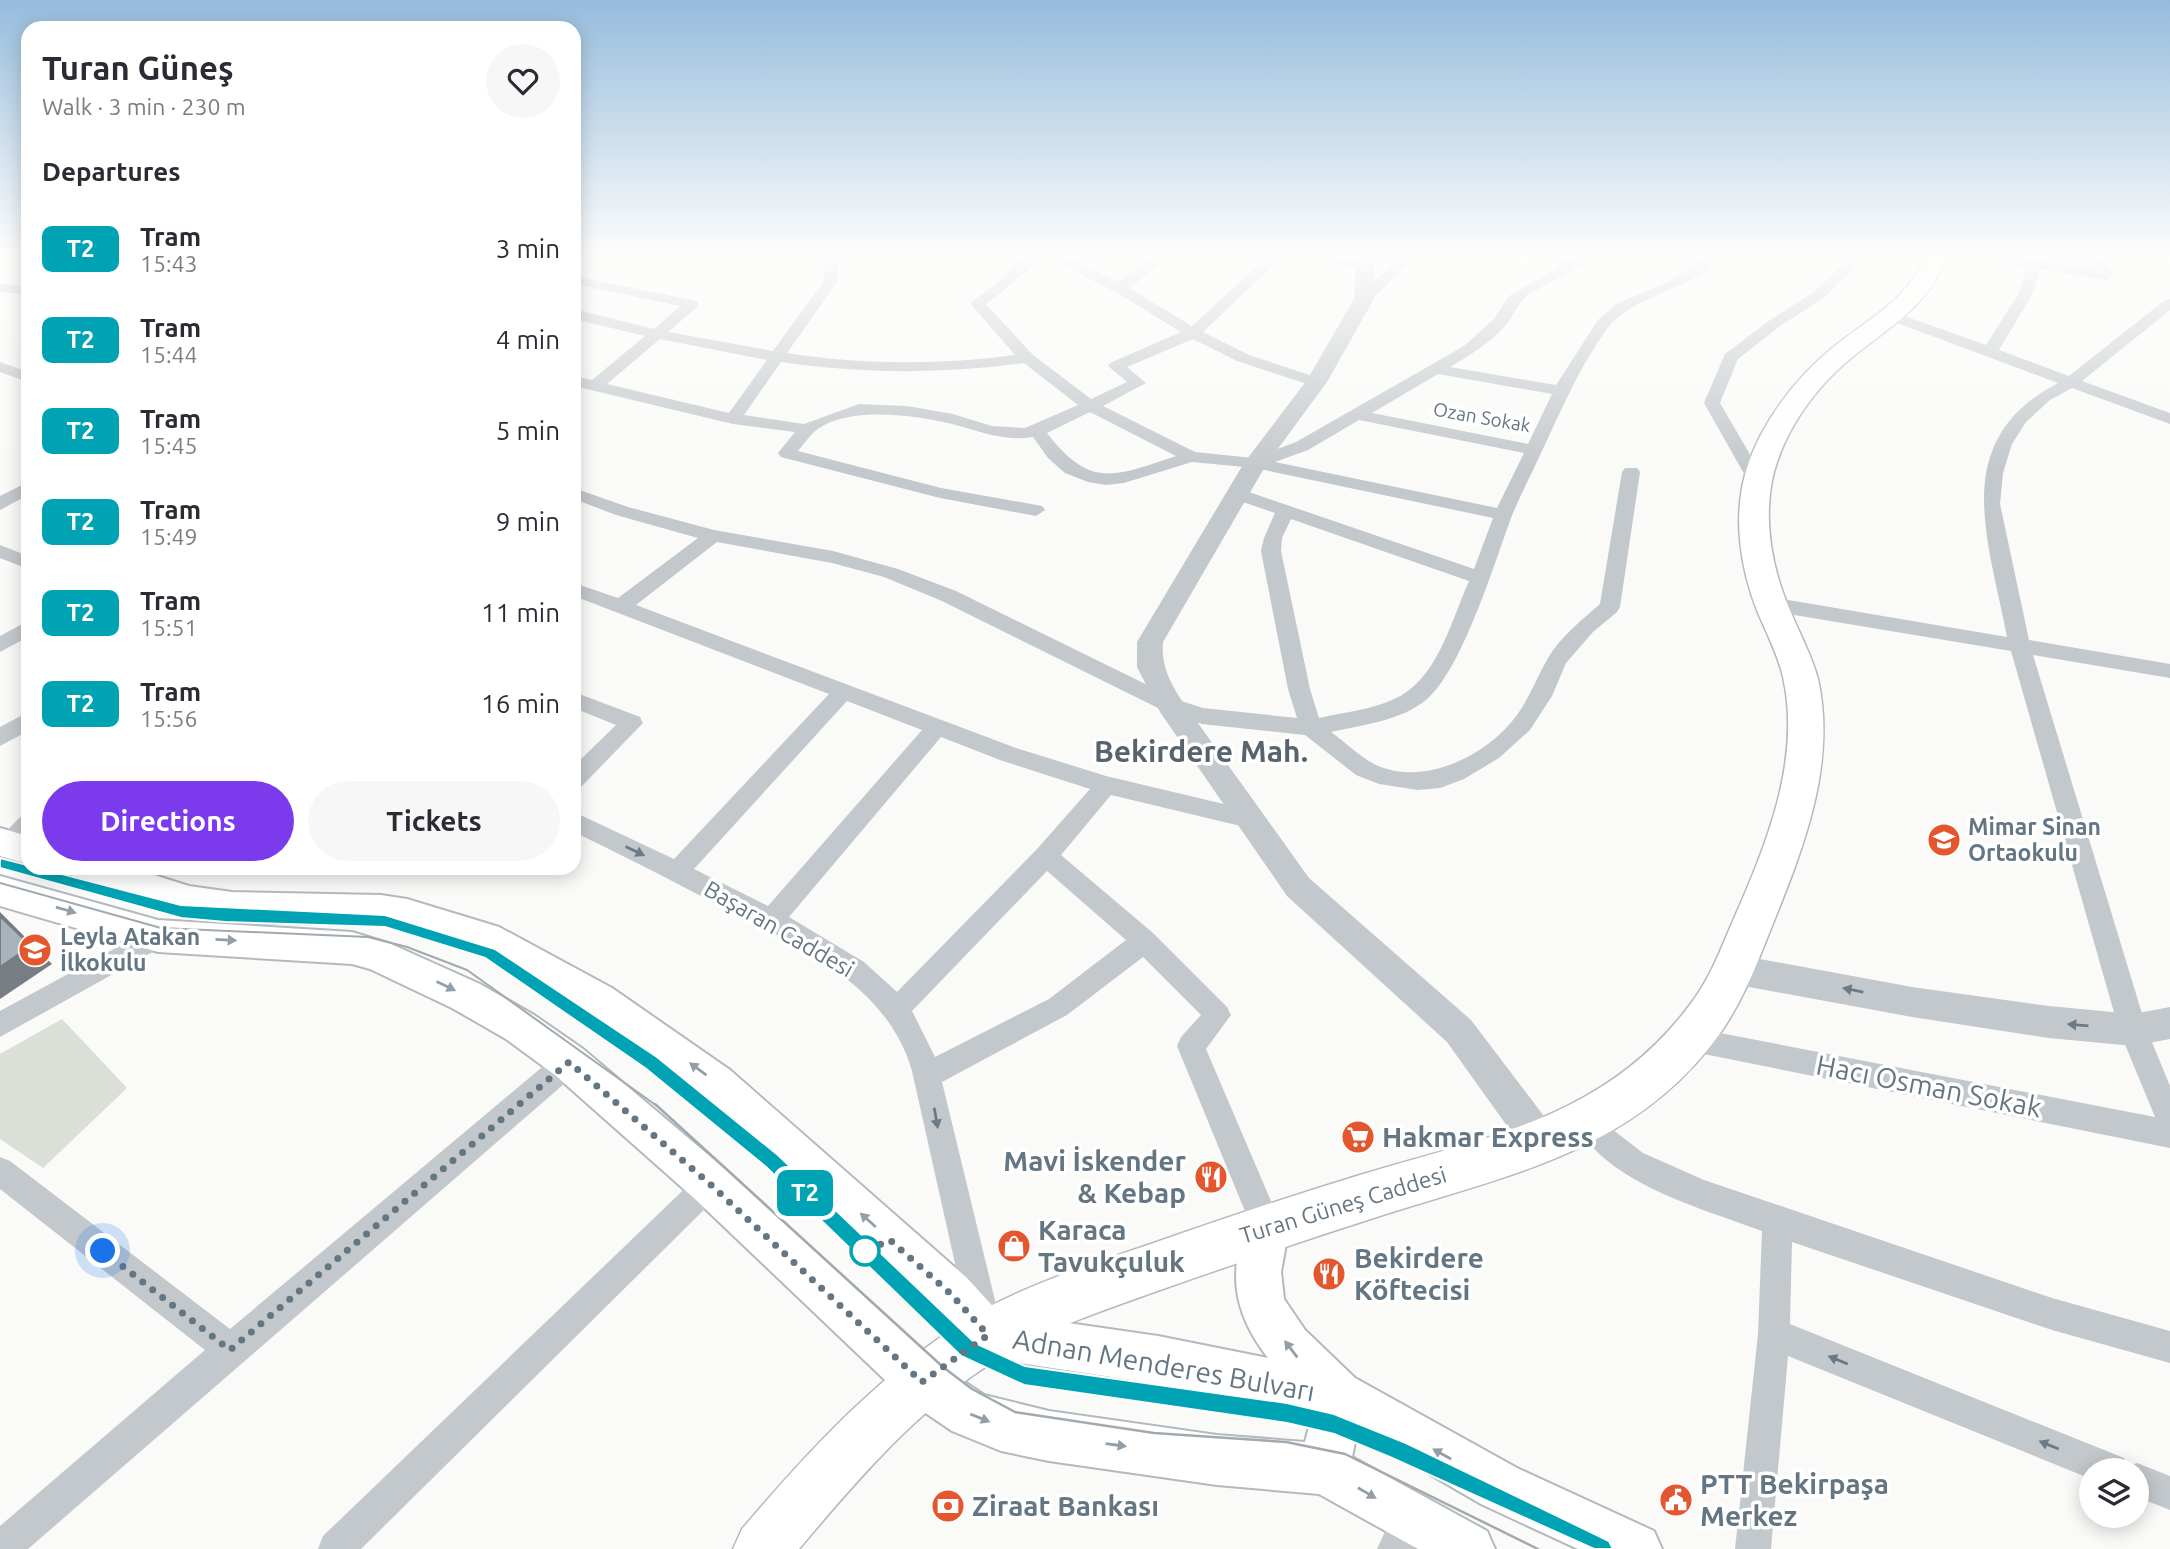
<!DOCTYPE html>
<html lang="en">
<head>
<meta charset="utf-8">
<style>
  body { margin:0; font-family:Ubuntu,sans-serif; background:#f7f7f7; color:#2b2b33; height:100vh; display:flex; flex-direction:column; font-size:26px; white-space:nowrap }
  * { box-sizing:border-box; margin:0 }
  p { font-size:23px; color:#7c7c81 }
  .icon { flex:none; width:38px; height:38px; fill:none; stroke:currentColor; stroke-width:2; stroke-linecap:round; stroke-linejoin:round }
  .map { position:relative; flex:1; overflow:hidden }
  .drawer { position:absolute; left:21px; top:21px; width:560px; height:854px; display:flex; flex-direction:column; background:#fff; border-radius:21px; box-shadow:0 4px 18px #0003 }
  .drawer>* { flex:none }
  .badge { padding:0 14px; border-radius:10px; font-size:24px; line-height:46px }
  .controls { position:absolute; left:2079px; top:1458px; display:grid; gap:14px }
  .controls a { display:grid; place-items:center; width:70px; height:70px; border-radius:50%; background:#fff; box-shadow:0 4px 18px #0003; font-size:35px }
  .you { position:absolute; width:35px; height:35px; margin:-18px; border:5px solid #fff; border-radius:50%; background:#1a73e8; box-shadow:0 0 0 10px #1a73e833 }
  .map>.badge { position:absolute; translate:-50% -50%; box-shadow:0 0 0 4px #fff }
  h2 { padding:0 21px; font-size:26px; line-height:63px }
  .round { display:grid; place-items:center; flex:none; width:74px; height:74px; border-radius:37px; background:#f7f7f7 }
  .summary { display:flex; align-items:center; justify-content:space-between; height:119px; padding:0 21px }
  h1 { font-size:33px; font-weight:600; line-height:52px }
  .cta { display:flex; gap:14px; margin-top:auto; padding:14px 21px }
  .cta a { flex:1; height:80px; border-radius:42px; background:#7c3aed; color:#fff; font-size:28px; font-weight:600; line-height:80px; text-align:center }
  .cta a+a { background:#f7f7f7; color:#2b2b33 }
  ul { padding:0; list-style:none }
  li { display:flex; align-items:center; gap:21px; height:91px; padding:0 21px }
  li div { flex:1 }
  li b { display:block; font-size:26px }
  li em { font-style:normal }
  li .badge { min-width:77px; font-weight:700; text-align:center }
  .map>svg:first-child { display:block }
  .green { fill:#dadfd7 }
  .lines { fill:none; stroke-linecap:round; stroke-linejoin:round }
  .secondary-casing { stroke:#b3babf; stroke-width:4 }
  .primary-casing { stroke:#b5babe; stroke-width:3 }
  .minor { fill:#c3c8cc; fill-rule:evenodd }
  .tertiary { fill:#c3c8cc; fill-rule:evenodd }
  .secondary { fill:#fff; fill-rule:evenodd }
  .primary { fill:#fff; fill-rule:evenodd }
  .tram-far1 { stroke:#a2aab0; stroke-width:2 }
  .tram { stroke:#a2aab0; stroke-width:2.5 }
  .shaded-wall { fill:#777d82 }
  .building { fill:#aab3b9; stroke:#777d82; stroke-width:2 }
  .oneway { fill:#6a7a87 }
  .oneway2 { fill:#939fa8 }
  .line { fill:#00a3b4; stroke:#fff; stroke-width:2 }
  .walk { stroke:#657683; stroke-width:7; stroke-dasharray:0 12.6 }
  .stop-dot { fill:#fff; stroke:#00a3b4; stroke-width:3.5 }
  .labels { text-anchor:middle; stroke-width:7; stroke-linejoin:round; paint-order:stroke }
  .far-street-label { font-size:19px; fill:#657683; stroke:#fff }
  .poi-label { font-size:23px; font-weight:bold; fill:#657683; stroke:#fff; text-anchor:start }
  .street-label { font-size:23px; fill:#657683; stroke:#fff }
  .near-street-label { font-size:28px; fill:#657683; stroke:#fff }
  .near-poi-label { font-size:28px; font-weight:bold; fill:#657683; stroke:#fff; text-anchor:start }
  .district-label { font-size:30px; font-weight:bold; fill:#57646e; stroke:#fff }
</style>
</head>
<body>
<div class="map">
<svg width="2170" height="1549" viewBox="0 0 2170 1549">
  <rect width="100%" height="100%" fill="#fafaf8"/>
  <path class="green" d="M 62,1019 L 127,1088 L 43,1168 L 0,1139 L 0,1054 Z"/>
  <g class="lines">
    <defs>
      <path id="secondary" d="M 0,828 L 28,836 L 28,864 L 0,856 Z
        M 68,868 L 132,868 L 189,886 L 232,892 L 381,895 L 407,899 L 499,927 L 612,988 L 730,1070 L 967,1278 L 999,1313 L 1158,1336 L 1268,1358 C 1230,1309 1228,1267 1251,1211 L 1267,1205 L 1283,1211 L 1289,1227 L 1281,1272 L 1284,1299 L 1305,1330 L 1355,1378 L 1517,1468 L 1654,1531 L 1662,1549 L 1578,1549 L 1481,1504 L 1357,1432 L 1352,1457 L 1487,1531 L 1495,1549 L 1418,1549 L 1319,1494 L 1217,1485 L 1049,1461 L 1001,1451 L 952,1431 L 905,1399 L 695,1199 L 555,1075 L 506,1039 L 452,1008 L 370,969 L 352,964 L 158,952 L 0,906 L 0,876 L 158,920 L 352,932 L 391,944 L 480,984 L 534,1015 L 583,1049 L 725,1169 L 939,1365 L 984,1395 L 1049,1411 L 1217,1435 L 1305,1442 L 1312,1415 L 1158,1384 L 987,1358 L 970,1352 L 935,1310 L 702,1096 L 584,1012 L 475,950 L 407,929 L 381,925 L 232,922 L 189,916 L 73,878 Z"/>
      <path id="primary" d="M 1927,254 L 1949,254 C 1927,308 1892,324 1850,359 C 1816,387 1786,428 1774,472 C 1762,519 1772,571 1792,615 C 1801,636 1812,657 1818,679 C 1837,764 1803,849 1772,926 C 1757,963 1744,999 1721,1032 C 1638,1150 1512,1174 1383,1215 C 1308,1239 1234,1264 1160,1290 C 1113,1307 1067,1322 1023,1345 C 933,1391 863,1473 799,1549 L 733,1549 L 742,1529 C 800,1461 859,1396 931,1344 C 945,1334 957,1324 972,1316 C 1026,1285 1086,1266 1145,1246 C 1216,1221 1288,1197 1360,1175 C 1489,1136 1607,1118 1692,1002 C 1710,978 1720,951 1732,923 C 1765,848 1802,761 1783,677 C 1778,655 1767,634 1758,613 C 1740,568 1732,515 1747,468 C 1761,423 1795,379 1831,349 C 1870,317 1905,303 1927,254 Z"/>
    </defs>
    <use href="#secondary" class="secondary-casing"/>
    <use href="#primary" class="primary-casing"/>
    <path class="minor" d="M 826,254 L 840,254 L 837,282 L 787,353 C 863,365 940,365 1015,355 L 970,303 L 996,284 L 1017,262 L 1033,254 L 1060,254 L 1118,282 L 1158,254 L 1174,254 L 1129,288 L 1192,326 L 1270,254 L 1285,254 L 1203,332 L 1249,355 L 1322,379 L 1324,382 L 1322,385 L 1310,385 L 1237,361 L 1193,339 L 1127,367 L 1146,383 L 1103,406 L 1195,452 L 1253,458 L 1296,442 L 1464,346 L 1494,319 L 1509,296 L 1562,265 L 1530,257 L 1528,254 L 1552,254 L 1573,260 L 1584,254 L 1602,254 L 1529,294 C 1518,303 1514,315 1505,326 C 1490,343 1470,355 1450,367 L 1556,385 L 1598,320 L 1616,304 L 1670,281 L 1710,254 L 1727,254 C 1696,289 1631,295 1607,329 C 1579,367 1562,409 1542,451 C 1532,473 1520,495 1511,518 C 1494,564 1462,670 1426,700 C 1400,721 1362,725 1331,732 C 1345,742 1359,756 1374,764 C 1423,788 1487,756 1517,715 C 1530,697 1537,677 1548,658 C 1560,637 1582,620 1600,604 L 1622,472 L 1625,468 L 1637,468 L 1640,472 L 1620,607 L 1617,612 L 1593,632 L 1566,663 L 1552,696 L 1530,730 L 1499,758 L 1464,779 L 1440,788 L 1418,790 L 1379,784 L 1356,775 L 1305,735 L 1202,724 L 1162,710 L 942,601 L 884,577 L 832,563 L 717,542 L 636,605 L 1016,748 L 1106,776 L 1249,810 L 1257,813 L 1261,819 L 1257,825 L 1249,828 L 1111,795 L 1061,855 L 1153,933 L 1227,1007 L 1231,1015 L 1206,1049 L 1282,1227 L 1278,1238 L 1267,1242 L 1256,1238 L 1177,1046 L 1181,1037 L 1201,1015 L 1143,957 L 1067,1015 L 942,1082 L 999,1317 L 994,1328 L 983,1333 L 972,1328 L 967,1317 L 912,1071 C 887,982 792,943 716,904 C 669,879 622,855 574,832 L 574,812 L 674,859 L 829,694 L 574,596 L 574,583 L 618,598 L 698,538 L 616,515 L 574,499 L 574,488 L 628,507 L 714,530 L 833,551 L 898,569 L 956,591 L 1178,700 L 1203,708 L 1297,718 L 1288,689 L 1261,551 L 1264,538 L 1275,513 L 1231,498 L 1228,494 L 1231,490 L 1243,490 L 1474,569 L 1493,518 L 1255,468 L 1192,462 L 1124,483 L 1106,485 L 1088,482 L 1065,473 L 1048,458 L 1033,437 C 1002,442 977,430 948,423 C 911,415 842,405 812,434 C 807,439 803,445 798,451 L 941,488 L 1042,506 L 1045,510 L 1036,516 L 940,498 L 781,457 L 778,453 L 795,432 L 733,424 L 574,386 L 574,376 L 592,380 L 645,336 L 574,319 L 574,309 L 654,329 L 680,306 L 574,284 L 574,276 L 697,301 L 699,304 L 697,307 L 668,332 L 773,351 L 823,282 ZM 1047,258 L 1114,291 L 1181,332 L 1110,363 L 1108,366 L 1127,382 L 1091,399 L 1033,355 L 986,304 C 1008,289 1023,270 1047,258 ZM 660,339 L 767,360 L 729,413 L 607,384 ZM 781,362 C 863,374 943,374 1024,363 L 1078,405 L 1025,428 L 992,426 L 953,414 L 907,406 L 859,404 L 804,424 L 744,415 ZM 1438,374 L 1552,394 L 1528,444 L 1372,413 ZM 1090,412 L 1176,456 C 1115,476 1091,490 1047,433 ZM 1359,420 L 1524,453 L 1497,508 L 1275,462 L 1308,450 ZM 1291,519 L 1469,581 C 1452,619 1439,673 1402,695 C 1378,709 1346,712 1319,718 L 1310,689 L 1281,551 L 1282,538 ZM 847,701 L 922,730 L 768,906 L 694,869 ZM 941,737 L 1000,760 L 1090,789 L 1037,849 L 897,992 L 864,962 L 789,917 ZM 1047,871 L 1126,940 L 1049,999 L 935,1057 L 912,1011 Z
      M 1296,254 L 1325,254 L 1370,263 L 1372,266 L 1365,270 L 1303,258 Z
      M 1403,254 L 1418,254 L 1369,302 L 1359,302 L 1357,299 L 1359,296 Z
      M 1853,254 L 1868,254 L 1824,298 L 1780,326 L 1738,359 L 1720,403 L 1766,482 L 1757,487 L 1751,486 L 1704,403 L 1725,354 L 1770,320 L 1814,292 Z
      M 1971,254 L 2003,254 L 2097,270 L 2083,254 L 2098,254 L 2112,270 L 2113,276 L 2106,280 L 2040,269 L 2033,293 L 1999,350 L 2069,376 L 2165,300 L 2170,299 L 2170,310 L 2082,381 L 2170,413 L 2170,424 L 2072,388 L 2050,400 L 2026,422 L 2012,444 L 2003,473 L 2000,504 L 2029,640 L 2170,664 L 2170,678 L 2033,655 L 2147,1030 L 2170,1086 L 2170,1148 L 1689,1051 L 1679,1048 L 1675,1039 L 1679,1030 L 1689,1027 L 2155,1117 L 2119,1030 L 2011,651 L 1770,611 L 1763,609 L 1760,604 L 1763,599 L 1770,597 L 2007,637 C 1989,540 1947,441 2058,383 L 1889,320 L 1886,317 L 1889,314 L 1899,314 L 1986,345 L 2019,293 L 2026,267 L 1978,258 Z
      M 0,284 L 28,286 L 28,294 L 0,292 Z
      M 0,362 L 28,372 L 28,382 L 0,372 Z
      M 28,482 L 28,495 L 0,510 L 0,496 Z
      M 0,545 L 28,556 L 28,569 L 0,558 Z
      M 28,621 L 28,637 L 0,652 L 0,636 Z
      M 574,692 L 640,717 L 643,723 L 582,786 L 574,789 L 574,766 L 616,725 L 574,708 Z
      M 28,712 L 28,731 L 0,746 L 0,727 Z
      M 28,815 L 28,839 C 19,849 14,855 1,851 L 1,837 L 20,817 Z
      M 158,925 L 167,928 L 171,936 L 167,944 L 0,1037 L 0,1011 Z
      M 569,1049 L 579,1053 L 583,1062 L 579,1071 L 28,1549 L 0,1549 L 0,1526 L 205,1350 L 0,1189 L 0,1157 L 10,1161 L 230,1329 L 559,1053 Z
      M 1588,1106 L 1598,1109 L 1612,1129 L 1643,1153 L 1704,1180 L 2052,1298 L 2170,1331 L 2170,1363 L 2052,1330 L 1792,1242 L 1790,1324 L 2124,1458 L 2128,1467 L 2137,1463 L 2170,1476 L 2170,1510 L 2137,1497 L 2137,1470 L 2091,1470 L 2091,1479 L 1788,1356 L 1771,1549 L 1735,1549 L 1758,1334 L 1762,1231 C 1701,1208 1601,1182 1574,1119 L 1578,1109 Z
      M 710,1169 L 720,1174 L 725,1184 L 720,1194 L 361,1549 L 318,1549 L 323,1536 L 700,1174 Z
      M 1409,1500 L 1421,1506 L 1427,1518 L 1413,1549 L 1377,1549 L 1397,1506 Z"/>
    <path class="tertiary" d="M 1356,254 L 1374,254 L 1374,299 L 1327,382 L 1266,465 L 1163,642 C 1161,664 1169,680 1180,698 L 1309,878 L 1471,1020 L 1553,1128 L 1559,1141 L 1553,1154 L 1540,1159 L 1527,1154 L 1447,1042 L 1287,896 L 1160,712 L 1137,667 L 1137,642 L 1244,463 L 1307,380 L 1354,299 Z
      M 1733,954 L 1912,987 L 2049,1006 L 2133,1014 L 2170,1007 L 2170,1039 L 2133,1046 L 2049,1038 L 1912,1017 L 1733,984 L 1721,979 L 1716,969 L 1721,959 Z"/>
    <use href="#secondary" class="secondary"/>
    <use href="#primary" class="primary"/>
    <path class="tram-far1" d="M 0,864 L 181,911 L 385,921 L 490,953 L 651,1062 L 705,1106
      M 0,883 L 161,928 L 368,937 L 407,947 L 467,970 L 657,1106"/>
    <path class="tram" d="M 655,1104 L 943,1367 L 972,1389 L 1015,1412 L 1154,1433 L 1286,1442 L 1345,1454 L 1538,1549
      M 703,1104 L 772,1161 L 968,1350 L 1024,1375 L 1287,1413 L 1334,1424 L 1399,1450 L 1602,1549"/>
  </g>
  <path class="shaded-wall" d="M 0,912 L 52,964 L 0,999 Z"/>
  <path class="building" d="M 0,916 L 31,946 L 0,967 Z"/>
  <defs><path id="oneway-solid" d="M-6-.8H1V-3.2L6.5 0L1 3.2V.8H-6Z" transform="scale(1.75)"/></defs>
  <g class="oneway">
    <use href="#oneway-solid" transform="translate(635 851) rotate(26)"/>
    <use href="#oneway-solid" transform="translate(1853 990) rotate(-169)"/>
    <use href="#oneway-solid" transform="translate(2078 1025) rotate(-175)"/>
    <use href="#oneway-solid" transform="translate(936 1118) rotate(80)"/>
    <use href="#oneway-solid" transform="translate(1838 1360) rotate(-158)"/>
    <use href="#oneway-solid" transform="translate(2049 1445) rotate(-158)"/>
  </g>
  <g class="oneway2">
    <use href="#oneway-solid" transform="translate(66 910) rotate(16)"/>
    <use href="#oneway-solid" transform="translate(226 940) rotate(3)"/>
    <use href="#oneway-solid" transform="translate(446 986) rotate(26)"/>
    <use href="#oneway-solid" transform="translate(698 1069) rotate(-144)"/>
    <use href="#oneway-solid" transform="translate(868 1220) rotate(-138)"/>
    <use href="#oneway-solid" transform="translate(1291 1349) rotate(-127)"/>
    <use href="#oneway-solid" transform="translate(980 1418) rotate(22)"/>
    <use href="#oneway-solid" transform="translate(1116 1445) rotate(8)"/>
    <use href="#oneway-solid" transform="translate(1442 1454) rotate(-151)"/>
    <use href="#oneway-solid" transform="translate(1367 1493) rotate(30)"/>
  </g>
  <linearGradient id="sky" x2="0" y2="1"><stop stop-color="#96bcdc"/><stop offset="0.54" stop-color="#fdfdfc"/><stop offset="1" stop-color="#fdfdfc" stop-opacity="0"/></linearGradient>
  <rect width="2170" height="471" fill="url(#sky)"/>
  <path class="line" d="M 0,858 L 181,905 L 385,915 L 495,949 L 657,1057 L 778,1155 L 975,1343 L 1025,1366 L 1287,1403 L 1334,1414 L 1406,1443 L 1609,1541 L 1613,1549 L 1594,1549 L 1392,1458 L 1334,1434 L 1287,1423 L 1024,1385 L 961,1356 L 766,1167 L 645,1068 L 485,958 L 385,927 L 225,922 L 181,918 L 0,868 Z"/>
  <g class="lines">
    <path class="walk" d="M 103,1251 L 230,1350 L 569,1062 L 710,1184 L 922,1382 L 988,1335 L 951,1294 L 890,1240 L 865,1251"/>
  </g>
  <defs>
    <symbol id="school-disc" viewBox="-11 -11 22 22"><circle r="9.5" fill="#e4572e" stroke="#fff"/><path d="M0-5L7-2L0 1L-7-2ZM-4 1L0 2.5L4 1V4Q0 6-4 4Z" fill="#fff"/></symbol>
    <symbol id="supermarket-disc" viewBox="-11 -11 22 22"><circle r="9.5" fill="#e4572e" stroke="#fff"/><path d="M-6-5.5h2.5l.6 2H6L4.5 2H-2.5L-4.4-4H-6ZM-1.5 3.2a1.3 1.3 0 1 0 .1 0ZM3 3.2a1.3 1.3 0 1 0 .1 0Z" fill="#fff"/></symbol>
    <symbol id="restaurant-disc" viewBox="-11 -11 22 22"><circle r="9.5" fill="#e4572e" stroke="#fff"/><path d="M-5-6h1v4h1v-4h1v4h1v-4h1v5L-1.5 .5V6h-2V.5L-5-1ZM5-6V6H3V1.5H1.5Q1.5-4 5-6Z" fill="#fff"/></symbol>
    <symbol id="shop-disc" viewBox="-11 -11 22 22"><circle r="9.5" fill="#e4572e" stroke="#fff"/><path d="M-5-2.5h2.3a2.7 3.5 0 0 1 5.4 0H5L5.5 6h-11ZM-1.5-2.5h3a1.5 2.3 0 0 0-3 0Z" fill="#fff"/></symbol>
    <symbol id="civic-disc" viewBox="-11 -11 22 22"><circle r="9.5" fill="#e4572e" stroke="#fff"/><path d="M-.6-6.5H3V-4.5H.6V-3L4-1V1h2V6H-6V1h2V-1L-.6-3ZM-1.2 2.5V6h2.4V2.5Z" fill="#fff"/></symbol>
    <symbol id="bank-disc" viewBox="-11 -11 22 22"><circle r="9.5" fill="#e4572e" stroke="#fff"/><path d="M-6-4H6V4H-6ZM0-2.3a2.3 2.3 0 1 0 0 4.6a2.3 2.3 0 1 0 0-4.6Z" fill="#fff"/></symbol>
  </defs>
  <g fill-rule="evenodd">
    <use href="#school-disc" x="1925" y="821" width="38" height="38"/>
    <use href="#school-disc" x="16" y="931" width="38" height="38"/>
    <use href="#supermarket-disc" x="1339" y="1118" width="38" height="38"/>
    <use href="#restaurant-disc" x="1192" y="1158" width="38" height="38"/>
    <use href="#shop-disc" x="995" y="1227" width="38" height="38"/>
    <use href="#restaurant-disc" x="1310" y="1255" width="38" height="38"/>
    <use href="#civic-disc" x="1657" y="1481" width="38" height="38"/>
    <use href="#bank-disc" x="929" y="1487" width="38" height="38"/>
  </g>
  <circle class="stop-dot" cx="865" cy="1251" r="14"/>
  <g class="labels">
    <g class="far-street-label">
      <text transform="translate(1482 417) rotate(10)" y="7">Ozan Sokak</text>
    </g>
    <g class="poi-label">
      <text x="1968" y="835">Mimar Sinan<tspan x="1968" dy="26">Ortaokulu</tspan></text>
      <text x="60" y="945">Leyla Atakan<tspan x="60" dy="26">İlkokulu</tspan></text>
    </g>
    <g class="street-label">
      <text transform="translate(779 929) rotate(30)" y="8">Başaran Caddesi</text>
      <text transform="translate(1343 1205) rotate(-17)" y="8">Turan Güneş Caddesi</text>
    </g>
    <g class="near-street-label">
      <text transform="translate(1929 1086) rotate(11)" y="10">Hacı Osman Sokak</text>
      <text transform="translate(1164 1365) rotate(10)" y="10">Adnan Menderes Bulvarı</text>
    </g>
    <g class="near-poi-label">
      <text x="1382" y="1147">Hakmar Express</text>
      <text x="1186" y="1171" text-anchor="end">Mavi İskender<tspan x="1186" dy="32">&amp; Kebap</tspan></text>
      <text x="1038" y="1240">Karaca<tspan x="1038" dy="32">Tavukçuluk</tspan></text>
      <text x="1354" y="1268">Bekirdere<tspan x="1354" dy="32">Köftecisi</tspan></text>
      <text x="1700" y="1494">PTT Bekirpaşa<tspan x="1700" dy="32">Merkez</tspan></text>
      <text x="972" y="1516">Ziraat Bankası</text>
    </g>
    <g class="district-label">
      <text x="1201" y="762">Bekirdere Mah.</text>
    </g>
  </g>
</svg>
<div class="controls">
<a><svg class="icon" aria-label="layers" viewBox="0 0 24 24"><path d="M12 4l9 5-9 5-9-5zM3 14l9 5 9-5"/></svg></a>
</div>
<div class="you" style="left:103px;top:1251px"></div>
<b class="badge" style="left:805px;top:1193px;background:#00a3b4;color:#fff">T2</b>
<section class="drawer">
<div class="summary"><div><h1>Turan Güneş</h1><p>Walk · 3 min · 230 m</p></div><a class="round"><svg class="icon" aria-label="heart" viewBox="0 0 24 24"><path d="M12 20l-8-8c-3-5 5-10 8-4 3-6 11-1 8 4z"/></svg></a></div>
<h2>Departures</h2>
<ul>
<li><span class="badge" style="background:#00a3b4;color:#fff">T2</span><div><b>Tram</b><p>15:43</p></div><em>3 min</em></li>
<li><span class="badge" style="background:#00a3b4;color:#fff">T2</span><div><b>Tram</b><p>15:44</p></div><em>4 min</em></li>
<li><span class="badge" style="background:#00a3b4;color:#fff">T2</span><div><b>Tram</b><p>15:45</p></div><em>5 min</em></li>
<li><span class="badge" style="background:#00a3b4;color:#fff">T2</span><div><b>Tram</b><p>15:49</p></div><em>9 min</em></li>
<li><span class="badge" style="background:#00a3b4;color:#fff">T2</span><div><b>Tram</b><p>15:51</p></div><em>11 min</em></li>
<li><span class="badge" style="background:#00a3b4;color:#fff">T2</span><div><b>Tram</b><p>15:56</p></div><em>16 min</em></li>
</ul>
<div class="cta"><a>Directions</a><a>Tickets</a></div>
</section>
</div>
</body>
</html>
